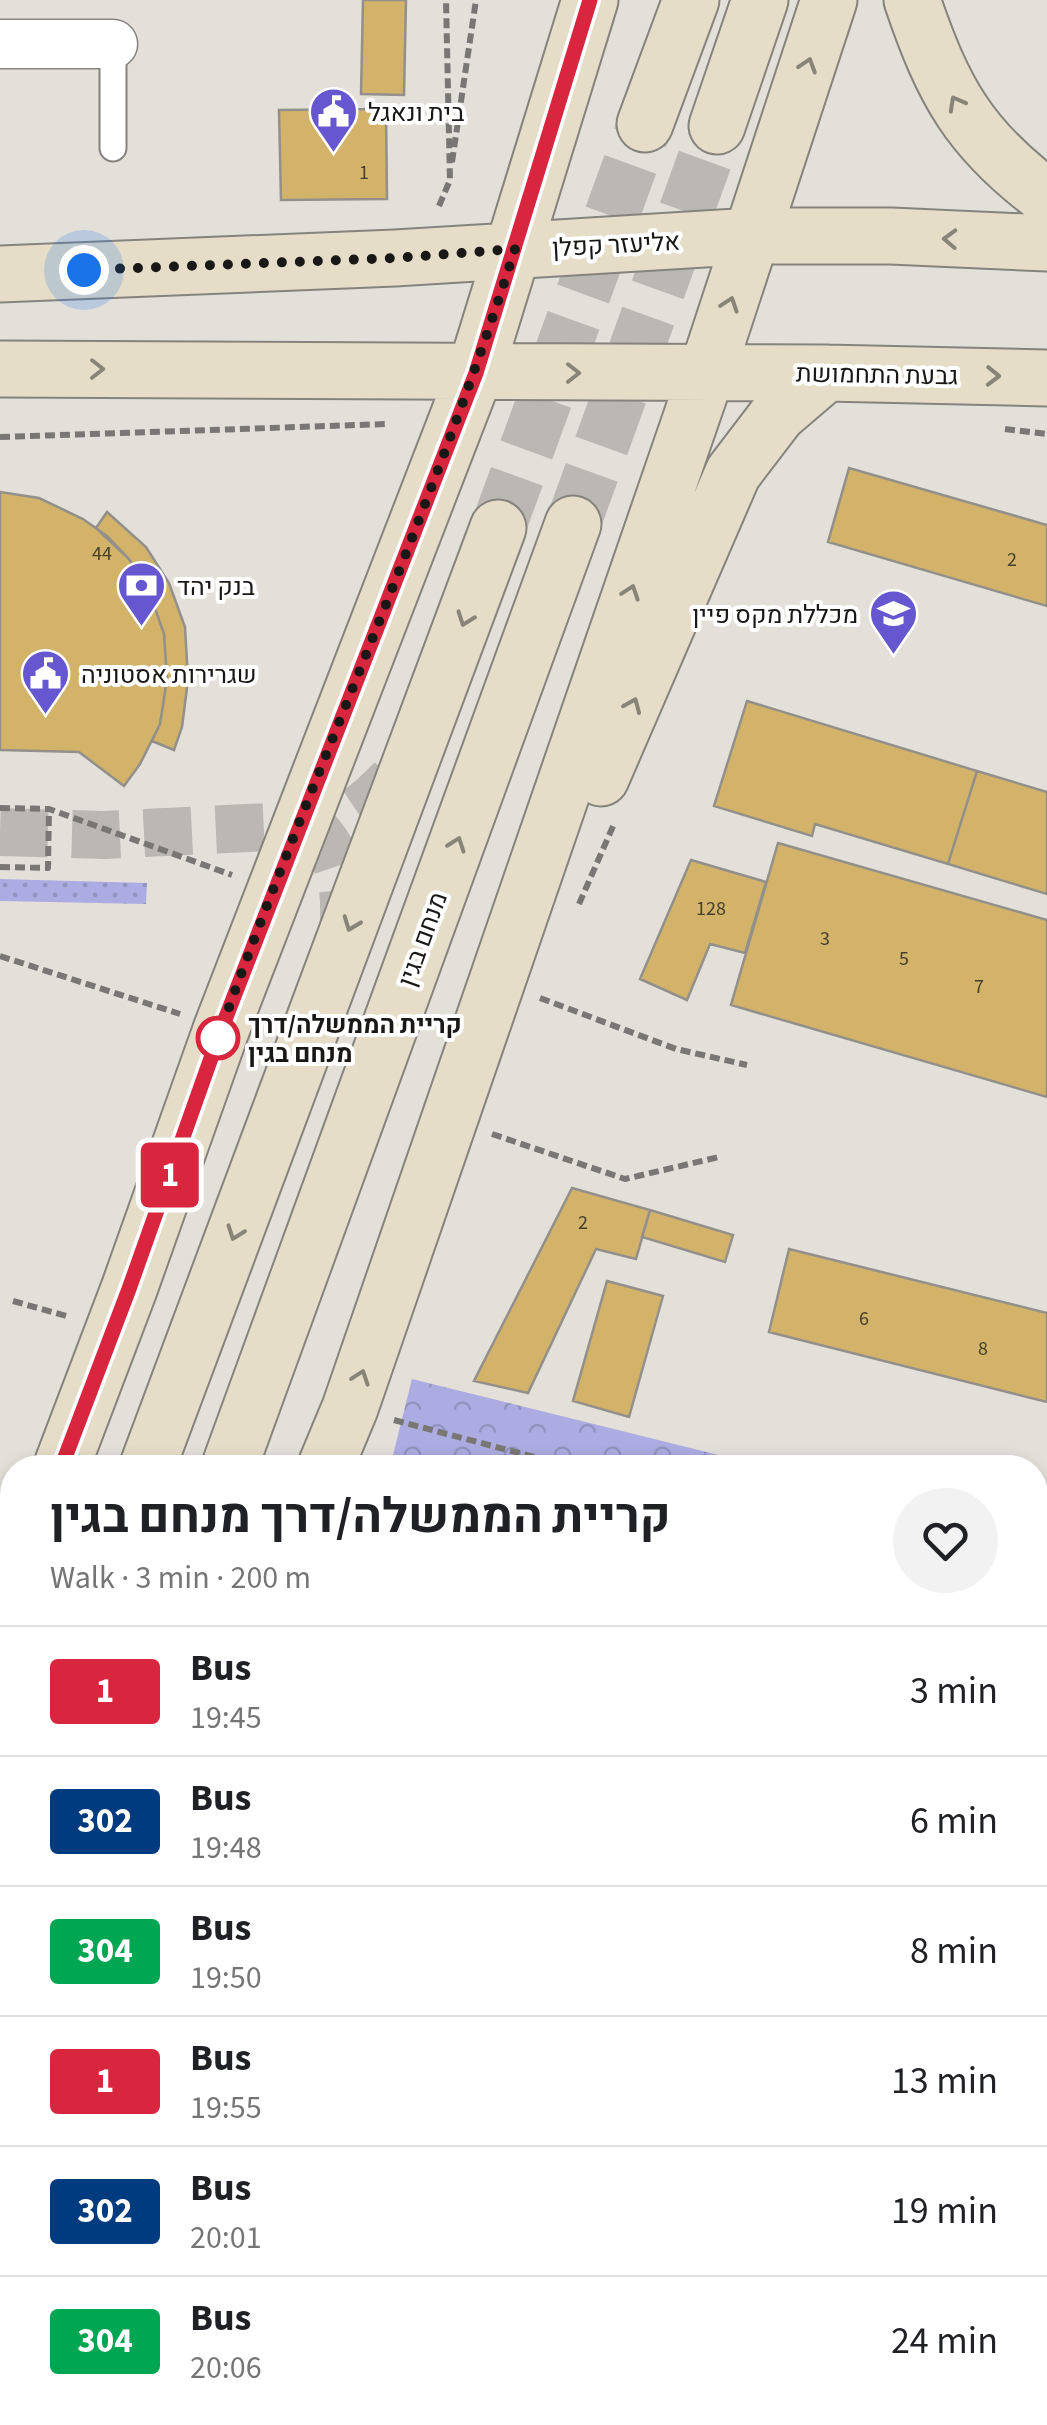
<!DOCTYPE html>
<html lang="en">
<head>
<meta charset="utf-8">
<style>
  body { margin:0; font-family:"Source Sans 3",Heebo,sans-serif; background:#f2f2f2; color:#202124; height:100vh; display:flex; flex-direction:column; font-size:38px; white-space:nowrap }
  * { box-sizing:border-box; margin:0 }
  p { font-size:32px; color:#757577 }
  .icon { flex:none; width:55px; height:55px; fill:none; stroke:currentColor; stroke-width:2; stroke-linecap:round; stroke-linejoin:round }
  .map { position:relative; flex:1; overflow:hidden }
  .details { position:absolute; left:0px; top:1455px; width:1048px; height:970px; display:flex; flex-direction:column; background:#fff; border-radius:40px 40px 0 0; box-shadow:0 5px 15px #0003 }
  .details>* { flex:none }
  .badge { padding:0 20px; border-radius:8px; font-size:35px; line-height:65px }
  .you { position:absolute; width:50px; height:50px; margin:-25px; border:8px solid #fff; border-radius:50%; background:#1a73e8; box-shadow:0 0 0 15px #1a73e833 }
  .map>.badge { position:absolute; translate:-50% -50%; box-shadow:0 0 0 5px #fff }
  .round { display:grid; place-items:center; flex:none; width:105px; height:105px; border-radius:52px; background:#f2f2f2 }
  .head { display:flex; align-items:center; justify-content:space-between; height:170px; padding:0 50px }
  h1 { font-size:48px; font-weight:700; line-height:75px }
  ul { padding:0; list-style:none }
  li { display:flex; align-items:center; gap:30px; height:130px; padding:0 50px; border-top:2px solid #e0e0e0 }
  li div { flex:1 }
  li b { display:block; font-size:38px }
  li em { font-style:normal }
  li .badge { min-width:110px; font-weight:700; text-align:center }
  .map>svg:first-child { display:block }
  .park { fill:url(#park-crowns) }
  .garden { fill:url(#garden-dots) }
  .building { fill:#d2b369; stroke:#93908b; stroke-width:2.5 }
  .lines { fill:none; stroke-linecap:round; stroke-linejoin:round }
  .minor-tunnel { stroke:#bbb8b3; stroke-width:48; stroke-dasharray:48 24; stroke-linecap:butt }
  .secondary-tunnel { stroke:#bbb8b3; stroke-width:55; stroke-dasharray:55 28; stroke-linecap:butt }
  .service-casing { stroke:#86837e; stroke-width:29 }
  .minor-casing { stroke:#86837e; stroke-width:51 }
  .secondary-casing { stroke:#86837e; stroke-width:59 }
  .path { stroke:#797773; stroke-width:6; stroke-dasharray:10 5; stroke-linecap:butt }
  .service { stroke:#fff; stroke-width:25 }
  .minor { stroke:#fff; stroke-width:48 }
  .secondary { stroke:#e5ddc8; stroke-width:55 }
  .oneway { stroke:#898478 }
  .line-casing { stroke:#fff; stroke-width:22 }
  .line { stroke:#d7263d; stroke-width:15 }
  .walk { stroke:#191816; stroke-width:10; stroke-dasharray:0 18 }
  .stop-dot { fill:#fff; stroke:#d7263d; stroke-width:5 }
  .labels { text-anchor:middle; stroke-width:8; stroke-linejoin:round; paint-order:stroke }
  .number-label { font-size:20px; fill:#473f2b }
  .poi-label { font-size:25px; fill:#191816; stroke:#fff; text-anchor:start }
  .street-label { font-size:25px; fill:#191816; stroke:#fff }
  .stop-label { font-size:25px; font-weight:bold; fill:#191816; stroke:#fff; text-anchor:start }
</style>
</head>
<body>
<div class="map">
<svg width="1047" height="2425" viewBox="0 0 1047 2425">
  <defs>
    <pattern id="park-crowns" width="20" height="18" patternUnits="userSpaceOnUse" patternTransform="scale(2.5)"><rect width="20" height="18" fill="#acace2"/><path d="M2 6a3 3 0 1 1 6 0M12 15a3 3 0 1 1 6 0" fill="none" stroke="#9393c1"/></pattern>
    <pattern id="garden-dots" width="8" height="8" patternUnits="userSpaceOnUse" patternTransform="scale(2.5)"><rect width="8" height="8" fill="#acace2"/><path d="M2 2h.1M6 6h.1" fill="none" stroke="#9393c1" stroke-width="1.8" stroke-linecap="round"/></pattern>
  </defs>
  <rect width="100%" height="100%" fill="#e3e0da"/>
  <path class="park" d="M 412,1379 L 767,1467 L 390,1467 Z
    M 1035,1535 L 1047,1538 L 1047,1632 L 1035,1629 Z"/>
  <path class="garden" d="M 0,879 L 147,883 L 146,904 L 0,901 Z"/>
  <path class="building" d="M 363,0 L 406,0 L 404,95 L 361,94 Z
    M 386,109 L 387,199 L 281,200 L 279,110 Z
    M 849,468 L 1047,525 L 1047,606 L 828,542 Z
    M 0,492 L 39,498 L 83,519 L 107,536 L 129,559 L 149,591 L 164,634 L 167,679 L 160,724 L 140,764 L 124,786 L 79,752 L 0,750 Z
    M 107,512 L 146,547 L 169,583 L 185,627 L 188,680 L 182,727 L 174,750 L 152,741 L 160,724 L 167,679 L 164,634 L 149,591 L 129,559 L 96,528 Z
    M 747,701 L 977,771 L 948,864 L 815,824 L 812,836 L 714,806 Z
    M 977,771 L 1047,792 L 1047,894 L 948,864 Z
    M 778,843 L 1047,920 L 1047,1097 L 731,1005 Z
    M 691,860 L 766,882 L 745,953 L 710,944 L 687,1000 L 640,979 Z
    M 572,1188 L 650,1210 L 636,1259 L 596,1249 L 528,1393 L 474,1381 Z
    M 650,1210 L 733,1235 L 725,1262 L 642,1237 Z
    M 789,1249 L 1047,1313 L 1047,1402 L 769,1332 Z
    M 607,1281 L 663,1296 L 629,1417 L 573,1401 Z
    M 1047,1755 L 1047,1916 L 1035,1914 L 1035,1825 Z
    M 1035,1992 L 1047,1993 L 1046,2156 L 1035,2154 Z
    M 0,2220 L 12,2229 L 12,2292 L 0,2284 Z
    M 1035,2263 L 1047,2265 L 1047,2425 L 995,2425 L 997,2412 L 1035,2412 Z
    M 0,2314 L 12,2322 L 12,2365 L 0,2363 Z
    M 0,2385 L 12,2386 L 12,2412 L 52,2412 L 50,2425 L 0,2425 Z
    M 72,2412 L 155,2412 L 153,2425 L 70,2425 Z
    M 170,2412 L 253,2412 L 251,2425 L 168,2425 Z
    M 412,2412 L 499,2412 L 511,2414 L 509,2425 L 410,2425 Z
    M 613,2412 L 746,2412 L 744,2425 L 698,2425 Z"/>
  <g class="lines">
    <path class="minor-tunnel" d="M 312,826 C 342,855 347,892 343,933
      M 0,832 L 104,835 L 331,824 C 365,810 386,786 410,759"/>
    <path class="secondary-tunnel" d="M 573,524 L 717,126
      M 498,528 L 645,124"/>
    <defs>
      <path id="service" d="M 113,44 L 113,148
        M 0,2024 L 12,2006"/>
      <path id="minor" d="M 0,44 L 113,44
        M 1035,1645 L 1047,1648
        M 1035,2222 L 1047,2224
        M 551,2425 L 553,2412"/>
      <path id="secondary" d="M 912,0 C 943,91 969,139 1047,197
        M 645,124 L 691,0
        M 717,126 L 760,0
        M 0,274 L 395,258 L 753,236 L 891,236 L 1047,243
        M 0,369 L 826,373 L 1047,378
        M 601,778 L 733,473 L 778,414 L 826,373
        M 61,1468 L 129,1289 L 221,1030 L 475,373 L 590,0
        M 147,1468 L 498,528
        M 229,1468 L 573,524
        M 325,1468 L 350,1408 L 707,372 L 829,0
        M 0,1620 L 12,1589
        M 0,1770 L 12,1748
        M 0,1953 L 12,1934"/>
    </defs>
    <use href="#service" class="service-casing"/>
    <use href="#minor" class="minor-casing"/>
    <use href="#secondary" class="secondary-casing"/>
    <path class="path" d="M 452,162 L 476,0
      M 439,206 L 450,180 L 446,0
      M 1005,429 L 1047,434
      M 0,437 L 388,424
      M 0,808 L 49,809 L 232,875
      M 0,867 L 48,868 L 49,809
      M 579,904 L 614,824
      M 0,956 L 180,1014
      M 540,998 L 676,1049 L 747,1065
      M 492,1134 L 625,1179 L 719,1157
      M 13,1301 L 70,1317
      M 394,1420 L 576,1468
      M 0,1534 L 12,1504
      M 1035,1584 L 1047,1587"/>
    <use href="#service" class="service"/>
    <use href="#minor" class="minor"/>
    <use href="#secondary" class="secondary"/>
  </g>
  <defs><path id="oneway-chevron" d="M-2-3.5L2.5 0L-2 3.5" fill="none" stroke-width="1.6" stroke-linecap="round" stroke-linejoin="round" transform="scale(2.5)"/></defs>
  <g class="oneway">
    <use href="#oneway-chevron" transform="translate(808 65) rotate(-72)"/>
    <use href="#oneway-chevron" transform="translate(956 103) rotate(-119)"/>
    <use href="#oneway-chevron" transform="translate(950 239) rotate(-178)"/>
    <use href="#oneway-chevron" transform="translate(730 304) rotate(-71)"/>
    <use href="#oneway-chevron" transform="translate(97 369)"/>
    <use href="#oneway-chevron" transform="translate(573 373)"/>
    <use href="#oneway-chevron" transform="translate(993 376) rotate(1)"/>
    <use href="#oneway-chevron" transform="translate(631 592) rotate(-71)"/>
    <use href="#oneway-chevron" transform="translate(465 619) rotate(110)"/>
    <use href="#oneway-chevron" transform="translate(633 705) rotate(-67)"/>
    <use href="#oneway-chevron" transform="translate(457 844) rotate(-70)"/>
    <use href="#oneway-chevron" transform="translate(351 924) rotate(111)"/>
    <use href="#oneway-chevron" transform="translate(235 1233) rotate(110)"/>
    <use href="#oneway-chevron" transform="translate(361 1377) rotate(-71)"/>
  </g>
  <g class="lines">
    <defs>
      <path id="line" d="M 61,1468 L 129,1289 L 221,1030 L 476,373 L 590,0"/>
    </defs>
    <use href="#line" class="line-casing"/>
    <use href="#line" class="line"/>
    <path class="walk" d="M 84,270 L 395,258 L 515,249 C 430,518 312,773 218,1038"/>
  </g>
  <defs>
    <symbol id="civic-pin" viewBox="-11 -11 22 30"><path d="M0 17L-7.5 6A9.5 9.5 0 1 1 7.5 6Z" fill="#6657d0" stroke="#fff"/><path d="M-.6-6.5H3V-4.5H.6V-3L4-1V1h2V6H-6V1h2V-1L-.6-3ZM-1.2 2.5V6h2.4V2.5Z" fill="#fff"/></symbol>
    <symbol id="bank-pin" viewBox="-11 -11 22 30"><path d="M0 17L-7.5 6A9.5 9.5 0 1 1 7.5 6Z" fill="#6657d0" stroke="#fff"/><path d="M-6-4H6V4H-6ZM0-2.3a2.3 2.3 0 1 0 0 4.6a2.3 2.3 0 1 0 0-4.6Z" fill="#fff"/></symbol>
    <symbol id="university-pin" viewBox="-11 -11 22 30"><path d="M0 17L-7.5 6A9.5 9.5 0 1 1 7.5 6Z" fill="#6657d0" stroke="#fff"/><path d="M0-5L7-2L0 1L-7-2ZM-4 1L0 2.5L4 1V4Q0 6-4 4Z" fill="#fff"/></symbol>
  </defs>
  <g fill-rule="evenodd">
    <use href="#civic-pin" x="306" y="84" width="55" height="75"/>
    <use href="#bank-pin" x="114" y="558" width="55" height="75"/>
    <use href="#university-pin" x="866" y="586" width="55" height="75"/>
    <use href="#civic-pin" x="18" y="646" width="55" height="75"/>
  </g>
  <circle class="stop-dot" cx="218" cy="1038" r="20"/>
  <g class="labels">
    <g class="number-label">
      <text x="364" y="179">1</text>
      <text x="102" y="560">44</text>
      <text x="1012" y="566">2</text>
      <text x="711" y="915">128</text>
      <text x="825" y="945">3</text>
      <text x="904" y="965">5</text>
      <text x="979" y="993">7</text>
      <text x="583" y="1229">2</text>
      <text x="864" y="1325">6</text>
      <text x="983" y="1355">8</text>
    </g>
    <g class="poi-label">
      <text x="368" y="121">בית ונאגל</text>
      <text x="177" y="595">בנק יהד</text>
      <text x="858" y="623" text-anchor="end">מכללת מקס פיין</text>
      <text x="81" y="683">שגרירות אסטוניה</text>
    </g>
    <g class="street-label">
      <text transform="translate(616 244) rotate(-3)" y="9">אליעזר קפלן</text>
      <text transform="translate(877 374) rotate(1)" y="9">גבעת התחמושת</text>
      <text transform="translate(422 939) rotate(-70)" y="9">מנחם בגין</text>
    </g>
    <g class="stop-label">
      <text x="248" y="1033">קריית הממשלה/דרך<tspan x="248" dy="29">מנחם בגין</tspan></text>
    </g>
  </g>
</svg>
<div class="you" style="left:84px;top:270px"></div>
<b class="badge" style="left:170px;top:1175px;background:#d7263d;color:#fff">1</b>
<section class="details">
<div class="head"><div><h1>קריית הממשלה/דרך מנחם בגין</h1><p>Walk · 3 min · 200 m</p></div><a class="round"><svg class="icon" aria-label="heart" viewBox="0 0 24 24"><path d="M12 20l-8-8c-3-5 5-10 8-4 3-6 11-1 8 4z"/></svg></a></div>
<ul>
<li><span class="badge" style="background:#d7263d;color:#fff">1</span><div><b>Bus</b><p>19:45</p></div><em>3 min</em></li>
<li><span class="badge" style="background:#003b80;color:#fff">302</span><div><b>Bus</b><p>19:48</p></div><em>6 min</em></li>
<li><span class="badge" style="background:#00a651;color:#fff">304</span><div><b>Bus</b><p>19:50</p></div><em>8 min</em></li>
<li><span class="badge" style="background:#d7263d;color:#fff">1</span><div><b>Bus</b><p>19:55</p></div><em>13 min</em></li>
<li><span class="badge" style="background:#003b80;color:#fff">302</span><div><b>Bus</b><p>20:01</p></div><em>19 min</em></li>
<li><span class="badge" style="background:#00a651;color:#fff">304</span><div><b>Bus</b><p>20:06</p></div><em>24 min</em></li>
</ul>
</section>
</div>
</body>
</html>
